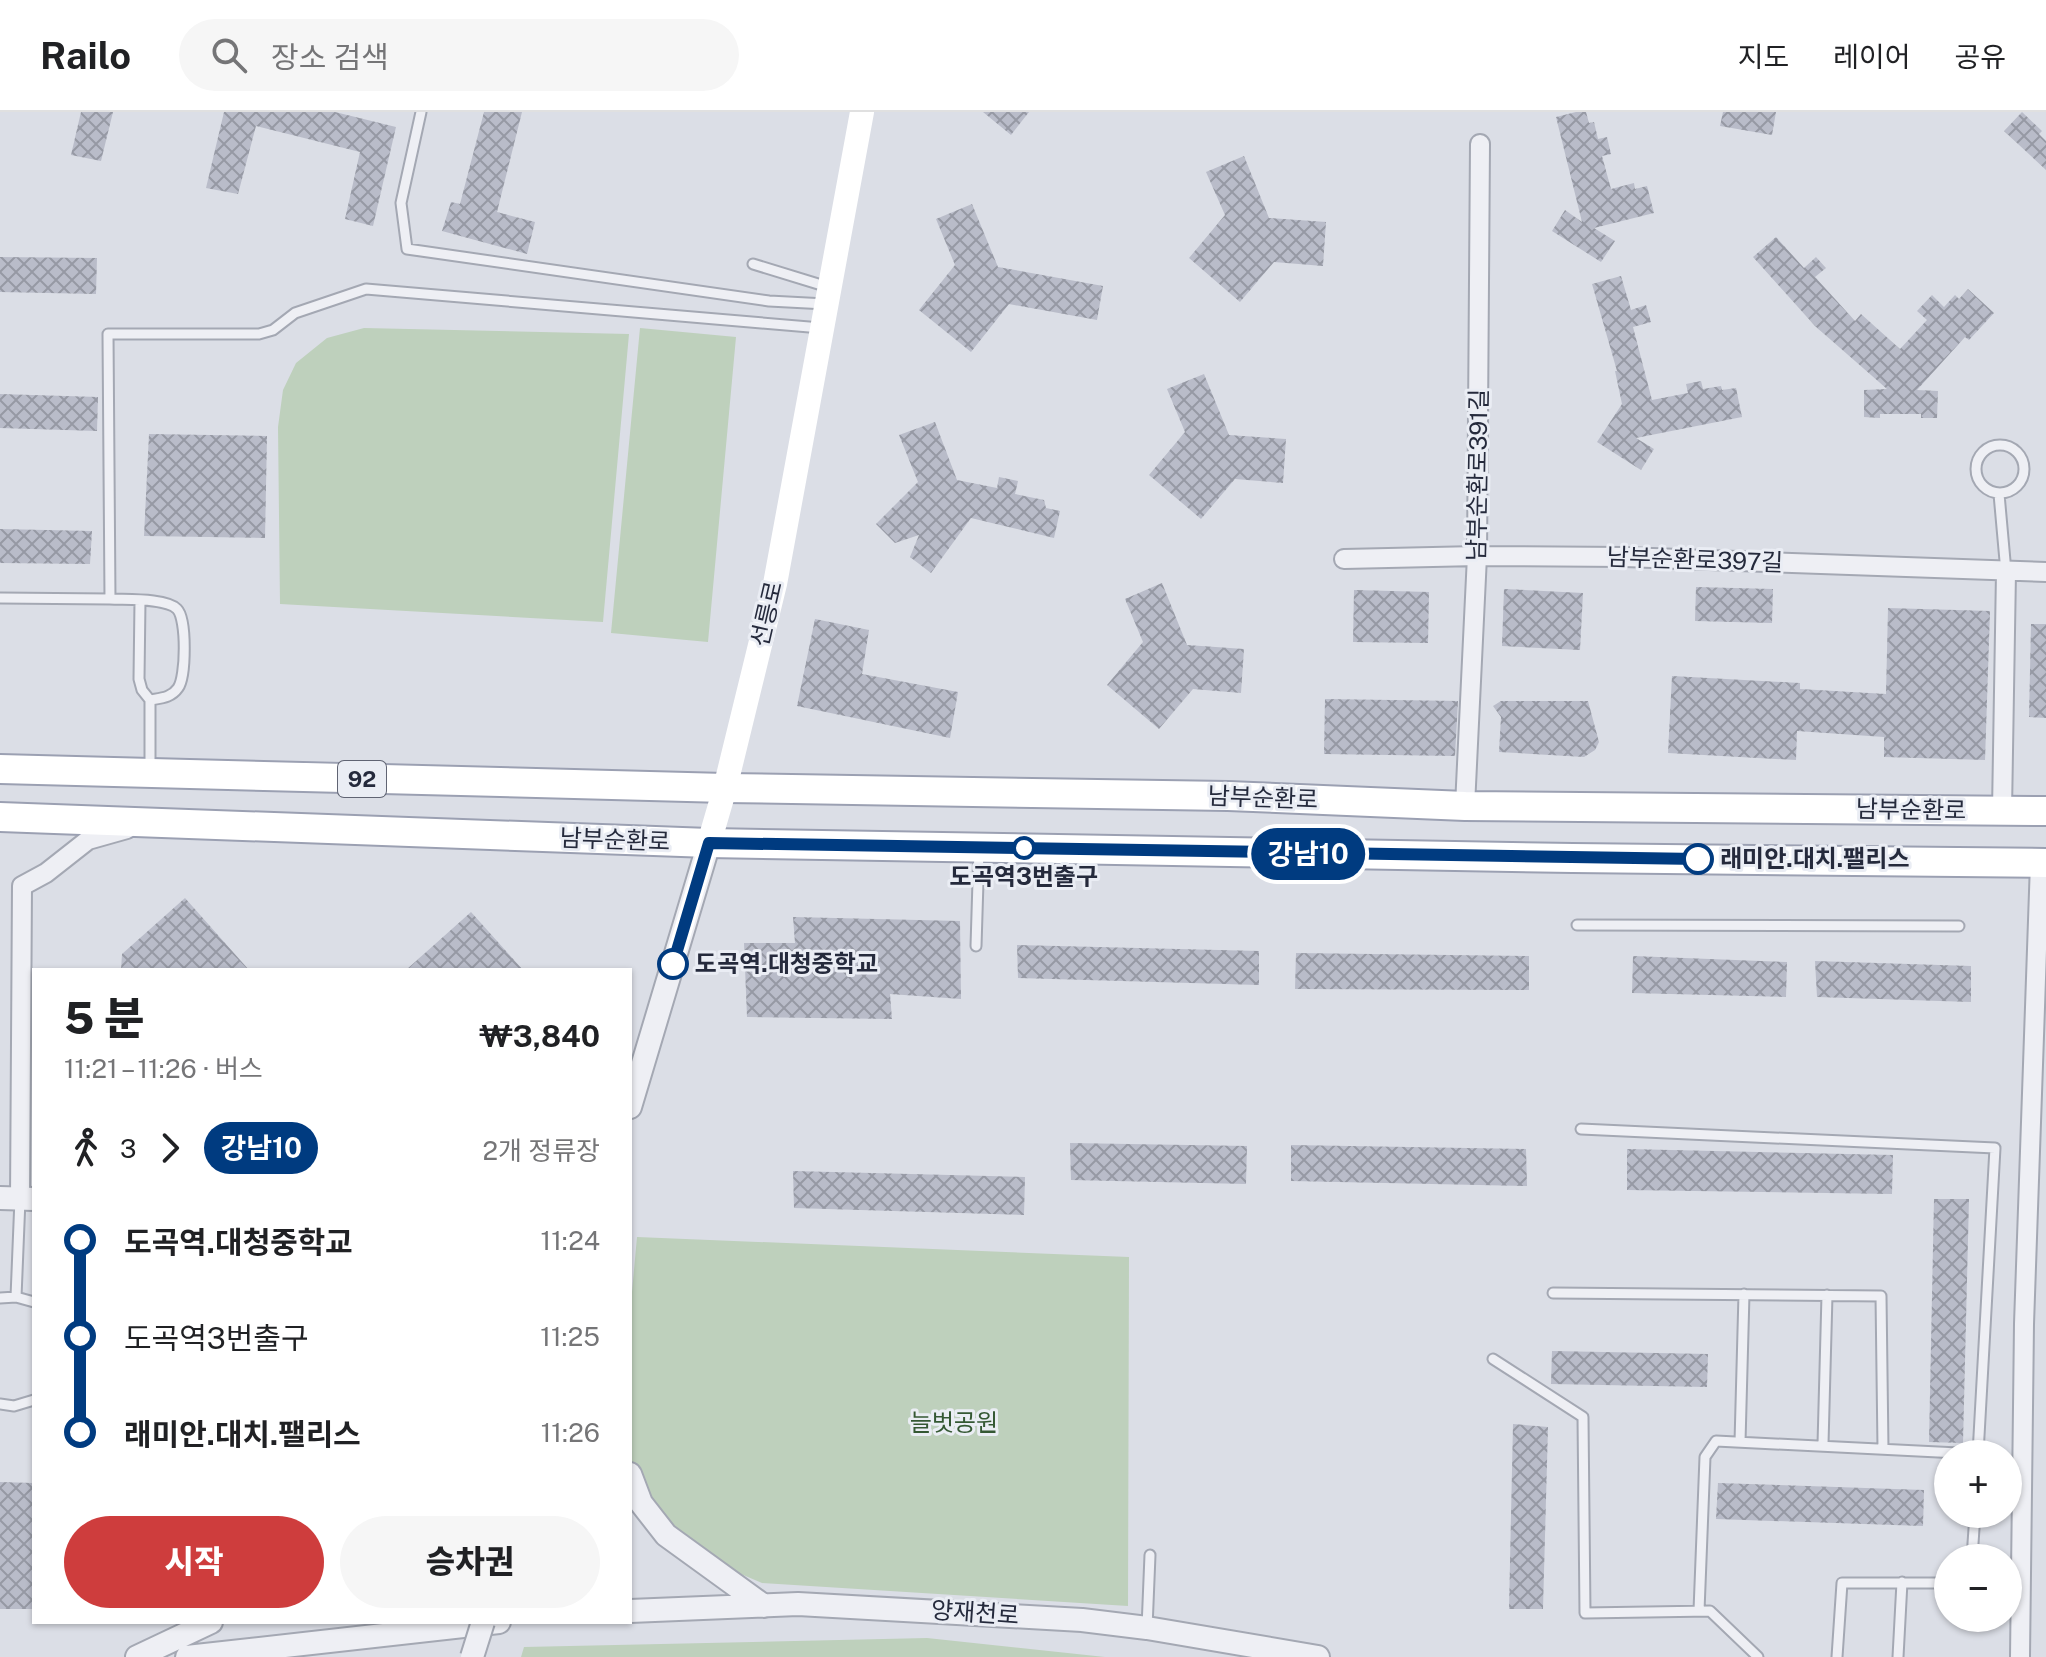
<!DOCTYPE html>
<html lang="ko">
<head>
<meta charset="utf-8">
<style>
  body { margin:0; font-family:"Public Sans","Noto Sans KR",sans-serif; background:#f6f6f6; color:#202124; height:100vh; display:flex; flex-direction:column; font-size:30px; white-space:nowrap }
  * { box-sizing:border-box; margin:0 }
  p { font-size:26px; color:#757577 }
  .icon { flex:none; width:44px; height:44px; fill:none; stroke:currentColor; stroke-width:2; stroke-linecap:round; stroke-linejoin:round }
  .map { position:relative; flex:1; overflow:hidden }
  .drawer { position:absolute; left:32px; top:856px; width:600px; height:656px; display:flex; flex-direction:column; background:#fff; border-radius:0px; box-shadow:0 2px 6px #0004 }
  .drawer>* { flex:none }
  .badge { padding:0 16px; border-radius:26px; font-size:28px; line-height:52px }
  .fabs { position:absolute; left:1934px; top:1328px; display:grid; gap:16px }
  .fabs a { display:grid; place-items:center; width:88px; height:88px; border-radius:50%; background:#fff; box-shadow:0 2px 6px #0004; font-size:40px }
  .map>.badge { position:absolute; translate:-50% -50%; box-shadow:0 0 0 4px #fff }
  .legs { display:flex; align-items:center; gap:12px; height:88px; padding:0 32px; font-size:26px }
  .legs p { margin-inline-start:auto }
  .head { display:flex; align-items:center; justify-content:space-between; height:136px; padding:0 32px }
  h1 { font-size:44px; font-weight:800; line-height:60px }
  .action { display:flex; gap:16px; margin-top:auto; padding:16px 32px }
  .action a { flex:1; height:92px; border-radius:48px; background:#ce3d3d; color:#fff; font-size:32px; font-weight:800; line-height:92px; text-align:center }
  .action a+a { background:#f6f6f6; color:#202124 }
  ul { padding:0 32px; list-style:none }
  li { display:flex; align-items:center; gap:28px; height:96px; font-size:30px }
  li i { display:grid; place-items:center; width:12px; height:100%; margin:0 10px; background:currentColor }
  li i::after { content:''; width:20px; height:20px; margin:-10px; border:6px solid; border-radius:50%; background:#fff }
  li p { margin-inline-start:auto }
  li:first-child i { background:linear-gradient(#0000 50%,currentColor 0) }
  li:last-child i { background:linear-gradient(currentColor 50%,#0000 0) }
  header { display:flex; align-items:center; gap:48px; box-sizing:border-box; height:112px; padding:0 40px; background:#fff; border-bottom:2px solid #e0e0e0 }
  header strong { font-size:38px }
  nav { display:flex; gap:44px; margin-inline-start:auto; font-size:28px }
  .search { width:560px; height:72px; background:#f6f6f6; display:flex; align-items:center; gap:20px; box-sizing:border-box; padding:0 28px; border-radius:44px; color:#757577; font-size:30px }
  .map>svg:first-child { display:block }
  .park { fill:#bed0bc }
  .building { fill:url(#building-cross-hatch) }
  .lines { fill:none; stroke-linecap:round; stroke-linejoin:round }
  .service-casing { stroke:#a4a8b3; stroke-width:13 }
  .minor-casing { stroke:#a4a8b3; stroke-width:22 }
  .tertiary-casing { stroke:#a4a8b3; stroke-width:26 }
  .primary-casing { stroke:#9ba0b2; stroke-width:32 }
  .service { stroke:#eeeff4; stroke-width:9 }
  .minor { stroke:#eeeff4; stroke-width:18 }
  .tertiary { stroke:#eeeff4; stroke-width:22 }
  .secondary { stroke:#fff; stroke-width:24 }
  .primary { stroke:#fff; stroke-width:28 }
  .tertiary-bridge-casing { stroke:#a4a8b3; stroke-width:26; stroke-linecap:butt }
  .tertiary-bridge { stroke:#eeeff4; stroke-width:22 }
  .line-1-casing { stroke:#fff; stroke-width:18 }
  .line-1 { stroke:#003b80; stroke-width:12 }
  .stop-1-dot { fill:#fff; stroke:#003b80; stroke-width:4 }
  .labels { text-anchor:middle; stroke-width:6; stroke-linejoin:round; paint-order:stroke }
  .shield { fill:#eaedf4; stroke:#606473; stroke-width:2 }
  .shield-label { font-size:22px; font-weight:bold; fill:#252a3c }
  .street-label { font-size:24px; fill:#252a3c; stroke:#eaedf4 }
  .stop-label { font-size:24px; font-weight:bold; fill:#252a3c; stroke:#eaedf4; text-anchor:start }
  .park-label { font-size:24px; fill:#345833; stroke:#eaedf4 }
</style>
</head>
<body>
<header>
<strong>Railo</strong>
<div class="search"><svg class="icon" aria-label="search" viewBox="0 0 24 24"><circle cx="10" cy="10" r="6"/><path d="M15 15l6 6"/></svg>장소 검색</div>
<nav><a>지도</a><a>레이어</a><a>공유</a></nav>
</header>
<div class="map">
<svg width="2046" height="1545" viewBox="0 0 2046 1545">
  <defs>
    <pattern id="building-cross-hatch" width="8" height="8" patternUnits="userSpaceOnUse" patternTransform="scale(2)"><rect width="8" height="8" fill="#b9bcc9"/><path d="M0 0l8 8M0 8l8-8" fill="none" stroke="#9699a4"/></pattern>
  </defs>
  <rect width="100%" height="100%" fill="#dbdee6"/>
  <path class="park" d="M 364,216 L 629,222 L 603,510 L 280,492 L 278,315 L 283,278 L 296,251 L 327,226 Z
    M 640,216 L 736,225 L 708,530 L 611,521 Z
    M 637,1125 L 1129,1145 L 1128,1494 L 762,1471 L 708,1448 L 655,1409 L 630,1373 L 630,1202 Z
    M 927,1526 L 1105,1545 L 521,1545 L 524,1535 Z"/>
  <path class="building" d="M 81,0 L 113,0 L 101,49 L 71,43 Z
    M 224,0 L 335,0 L 396,15 L 373,114 L 345,107 L 360,40 L 256,14 L 238,82 L 206,76 Z
    M 484,0 L 522,0 L 497,100 L 535,110 L 527,142 L 442,119 L 451,90 L 460,92 Z
    M 983,0 L 1029,0 L 1011,23 Z
    M 1576,0 L 1586,0 L 1589,11 L 1594,10 L 1598,27 L 1607,25 L 1611,42 L 1602,44 L 1611,77 L 1634,71 L 1635,77 L 1647,74 L 1654,101 L 1594,116 L 1615,129 L 1601,150 L 1552,119 L 1565,98 L 1582,110 L 1556,5 Z
    M 1723,0 L 1776,0 L 1772,23 L 1720,14 Z
    M 2022,0 L 2042,19 L 2039,22 L 2046,29 L 2046,58 L 2004,19 Z
    M 1244,44 L 1269,106 L 1326,110 L 1323,154 L 1274,150 L 1240,190 L 1189,146 L 1225,103 L 1206,60 Z
    M 972,92 L 998,155 L 1103,174 L 1097,208 L 1009,192 L 971,240 L 919,198 L 955,153 L 936,107 Z
    M 1776,125 L 1804,156 L 1816,145 L 1826,156 L 1815,165 L 1855,209 L 1861,202 L 1900,237 L 1927,208 L 1917,199 L 1932,183 L 1944,195 L 1955,183 L 1959,187 L 1968,177 L 1994,201 L 1969,228 L 1965,225 L 1917,278 L 1938,279 L 1937,306 L 1921,306 L 1921,302 L 1880,302 L 1880,306 L 1864,305 L 1864,278 L 1887,277 L 1815,214 L 1753,145 Z
    M 0,145 L 97,146 L 96,182 L 0,180 Z
    M 1621,164 L 1631,198 L 1646,193 L 1651,210 L 1633,215 L 1652,288 L 1688,281 L 1686,272 L 1701,269 L 1703,277 L 1721,274 L 1722,278 L 1736,276 L 1742,305 L 1636,326 L 1654,337 L 1641,358 L 1597,330 L 1622,292 L 1615,259 L 1617,259 L 1592,172 Z
    M 1204,262 L 1229,323 L 1286,327 L 1283,371 L 1235,367 L 1201,407 L 1149,363 L 1185,320 L 1167,277 Z
    M 0,282 L 98,285 L 97,319 L 0,316 Z
    M 935,310 L 957,368 L 997,376 L 999,365 L 1018,369 L 1015,382 L 1044,388 L 1046,396 L 1060,399 L 1054,426 L 971,406 L 931,461 L 910,445 L 919,423 L 895,431 L 876,412 L 918,370 L 899,323 Z
    M 149,322 L 267,324 L 265,426 L 144,424 Z
    M 0,417 L 92,419 L 90,452 L 0,451 Z
    M 1162,471 L 1187,533 L 1244,537 L 1241,581 L 1193,577 L 1159,617 L 1107,573 L 1143,530 L 1125,487 Z
    M 1696,475 L 1773,477 L 1772,511 L 1695,509 Z
    M 1504,477 L 1583,481 L 1580,538 L 1502,534 Z
    M 1354,478 L 1429,480 L 1428,531 L 1353,530 Z
    M 1888,496 L 1990,499 L 1985,648 L 1884,645 L 1884,625 L 1797,619 L 1796,648 L 1668,641 L 1672,564 L 1800,571 L 1800,577 L 1886,582 Z
    M 815,507 L 869,518 L 862,562 L 958,580 L 950,626 L 797,594 Z
    M 2031,512 L 2046,512 L 2046,606 L 2029,605 Z
    M 1325,587 L 1458,589 L 1455,644 L 1324,642 Z
    M 1501,589 L 1588,589 L 1599,630 L 1595,638 L 1584,645 L 1499,640 L 1501,605 L 1493,594 Z
    M 185,786 L 249,858 L 121,858 L 122,842 Z
    M 471,800 L 523,858 L 406,858 Z
    M 793,805 L 960,809 L 961,887 L 890,882 L 892,907 L 747,905 L 744,831 L 795,831 Z
    M 1017,833 L 1259,839 L 1259,873 L 1018,866 Z
    M 1296,841 L 1529,844 L 1529,878 L 1295,877 Z
    M 1633,844 L 1787,850 L 1786,885 L 1632,881 Z
    M 1815,849 L 1971,854 L 1971,890 L 1817,885 Z
    M 1070,1031 L 1247,1034 L 1246,1072 L 1071,1068 Z
    M 1291,1033 L 1526,1037 L 1527,1074 L 1291,1069 Z
    M 1627,1037 L 1893,1043 L 1892,1082 L 1627,1078 Z
    M 793,1059 L 1025,1065 L 1024,1103 L 794,1096 Z
    M 1934,1087 L 1969,1087 L 1963,1331 L 1929,1330 Z
    M 1552,1239 L 1708,1242 L 1707,1275 L 1551,1272 Z
    M 1513,1312 L 1548,1315 L 1543,1497 L 1509,1497 Z
    M 0,1370 L 33,1371 L 33,1497 L 0,1497 Z
    M 1718,1371 L 1924,1378 L 1923,1414 L 1716,1407 Z"/>
  <g class="lines">
    <defs>
      <path id="service" d="M 421,0 L 401,91 L 407,137 L 769,189 L 826,192
        M 753,152 L 828,175
        M1976 357a24 24 0 1 1 48 0a24 24 0 1 1-48 0Z
        M 1999,382 L 2006,460
        M 0,486 L 110,487
        M 140,489 L 139,567 L 142,578 L 150,588 L 150,658
        M 150,588 C 161,586 171,586 178,576 C 186,565 187,507 177,497 C 166,486 126,488 110,487 L 108,222 L 259,222 L 273,218 L 295,201 L 366,177 L 821,216
        M 1577,813 L 1959,814
        M 976,834 L 979,737
        M 1581,1017 L 1995,1036 L 1978,1342
        M 1553,1181 L 1881,1184 L 1883,1337
        M 16,1185 L 20,1087
        M 0,1186 L 16,1185 L 34,1190
        M 1493,1247 L 1583,1305 L 1585,1501 L 1710,1499 L 1758,1545
        M 0,1292 L 14,1294 L 34,1288
        M 1740,1330 L 1744,1182
        M 1823,1332 L 1827,1183
        M 1972,1446 L 1975,1402
        M 1699,1499 L 1705,1345 L 1716,1329 L 1978,1342
        M 1147,1516 L 1150,1443
        M 1837,1545 L 1842,1471 L 1948,1471
        M 1898,1545 L 1902,1470"/>
      <path id="minor" d="M 1344,447 L 1477,444 L 1624,445 L 2046,460
        M 1465,694 L 1477,444 L 1480,32
        M 2002,699 L 2006,460
        M 20,1087 L 22,774 L 46,761 L 88,728 L 127,717
        M 2020,1545 L 2024,1212 L 2040,751"/>
      <path id="tertiary" d="M 630,995 L 709,731
        M 0,1086 L 34,1087
        M 630,1362 L 641,1391 L 666,1423 L 764,1494
        M 630,1499 L 798,1492 L 1082,1508 L 1147,1516 L 1318,1545
        M 137,1545 L 211,1510
        M 187,1545 L 499,1510"/>
      <path id="primary" d="M 0,657 L 725,676 L 1228,684 L 1465,694 L 2046,699
        M 0,705 L 709,731 L 1573,746 L 2046,751"/>
    </defs>
    <use href="#service" class="service-casing"/>
    <use href="#minor" class="minor-casing"/>
    <use href="#tertiary" class="tertiary-casing"/>
    <use href="#primary" class="primary-casing"/>
    <use href="#service" class="service"/>
    <use href="#minor" class="minor"/>
    <use href="#tertiary" class="tertiary"/>
    <path class="secondary" d="M 709,731 L 725,676 L 775,472 L 862,0"/>
    <use href="#primary" class="primary"/>
    <defs>
      <path id="tertiary-bridge" d="M 472,1545 L 483,1510"/>
    </defs>
    <use href="#tertiary-bridge" class="tertiary-bridge-casing"/>
    <use href="#tertiary-bridge" class="tertiary-bridge"/>
  </g>
  <g class="lines">
    <defs>
      <path id="line-1" d="M 673,852 L 709,731 L 1698,747"/>
    </defs>
    <use href="#line-1" class="line-1-casing"/>
    <use href="#line-1" class="line-1"/>
  </g>
  <g class="stop-1-dot">
    <circle cx="1024" cy="736" r="10"/>
    <circle cx="1698" cy="747" r="14"/>
    <circle cx="673" cy="852" r="14"/>
  </g>
  <g class="labels">
    <rect class="shield" x="338" y="649" width="48" height="36" rx="6"/>
    <g class="shield-label">
      <text x="362" y="675">92</text>
    </g>
    <g class="street-label">
      <text transform="translate(1478 363) rotate(-89)" y="8">남부순환로391길</text>
      <text transform="translate(1695 448) rotate(2)" y="8">남부순환로397길</text>
      <text transform="translate(767 502) rotate(-77)" y="8">선릉로</text>
      <text transform="translate(1263 686) rotate(2)" y="8">남부순환로</text>
      <text transform="translate(1911 698) rotate(1)" y="8">남부순환로</text>
      <text transform="translate(615 728) rotate(2)" y="8">남부순환로</text>
      <text transform="translate(975 1501) rotate(4)" y="8">양재천로</text>
    </g>
    <g class="stop-label">
      <text x="1720" y="755">래미안.대치.팰리스</text>
      <text x="1024" y="773" text-anchor="middle">도곡역3번출구</text>
      <text x="695" y="860">도곡역.대청중학교</text>
    </g>
    <g class="park-label">
      <text x="954" y="1319">늘벗공원</text>
    </g>
  </g>
</svg>
<div class="fabs">
<a>+</a>
<a>−</a>
</div>
<b class="badge" style="left:1308px;top:742px;background:#003b80;color:#fff">강남10</b>
<section class="drawer">
<div class="head"><div><h1>5 분</h1><p>11:21 – 11:26 · 버스</p></div><b>₩3,840</b></div>
<div class="legs"><svg class="icon" aria-label="walk" viewBox="0 0 24 24"><circle cx="13" cy="4" r="2"/><path d="M13 8l-2 6 4 7M11 14l-3 7M7 12l3-4h3l4 4"/></svg>3<svg class="icon" aria-label="forward" viewBox="0 0 24 24"><path d="M9 5l7 7-7 7"/></svg><b class="badge" style="background:#003b80;color:#fff">강남10</b><p>2개 정류장</p></div>
<ul>
<li><i style="color:#003b80"></i><b>도곡역.대청중학교</b><p>11:24</p></li>
<li><i style="color:#003b80"></i><span>도곡역3번출구</span><p>11:25</p></li>
<li><i style="color:#003b80"></i><b>래미안.대치.팰리스</b><p>11:26</p></li>
</ul>
<div class="action"><a>시작</a><a>승차권</a></div>
</section>
</div>
</body>
</html>
